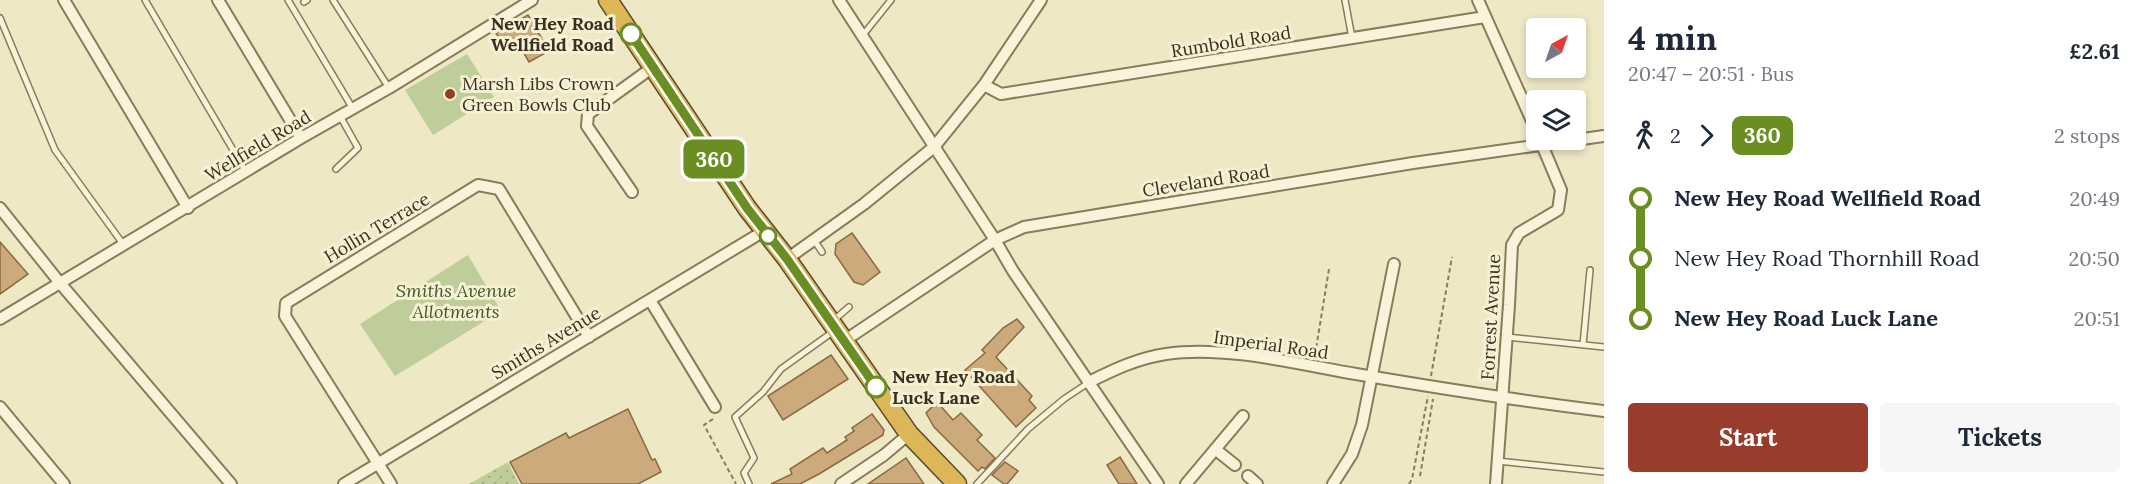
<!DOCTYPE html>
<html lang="en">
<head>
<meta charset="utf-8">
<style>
  body { margin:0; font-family:Lora,serif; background:#f6f6f7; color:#1f2937; height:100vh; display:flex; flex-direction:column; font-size:22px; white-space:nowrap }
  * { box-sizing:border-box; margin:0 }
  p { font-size:20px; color:#747a83 }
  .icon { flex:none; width:33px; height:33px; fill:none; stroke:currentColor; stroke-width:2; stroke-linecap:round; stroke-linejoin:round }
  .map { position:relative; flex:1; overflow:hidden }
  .sheet { display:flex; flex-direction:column; background:#fff; width:540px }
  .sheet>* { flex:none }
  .badge { padding:0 12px; border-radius:9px; font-size:21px; line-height:39px }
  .needle { width:39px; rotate:40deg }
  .tools { position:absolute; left:1526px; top:18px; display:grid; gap:12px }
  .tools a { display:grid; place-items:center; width:60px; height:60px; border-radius:6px; background:#fff; box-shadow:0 3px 9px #0003; font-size:30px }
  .map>.badge { position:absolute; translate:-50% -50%; box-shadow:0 0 0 3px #fff }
  .legs { display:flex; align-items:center; gap:9px; height:66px; padding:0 24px; font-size:20px }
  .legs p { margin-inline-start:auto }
  .overview { display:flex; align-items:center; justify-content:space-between; height:102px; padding:0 24px }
  h1 { font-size:33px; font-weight:800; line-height:45px }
  .primary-button { display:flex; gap:12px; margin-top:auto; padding:12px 24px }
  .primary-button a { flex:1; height:69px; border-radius:6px; background:#983c2b; color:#fff; font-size:24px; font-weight:800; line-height:69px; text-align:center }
  .primary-button a+a { background:#f6f6f7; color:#1f2937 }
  ul { padding:0 24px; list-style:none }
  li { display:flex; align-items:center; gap:21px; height:60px; font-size:22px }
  li i { display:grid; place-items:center; width:9px; height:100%; margin:0 8px; background:currentColor }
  li i::after { content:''; width:15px; height:15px; margin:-8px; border:4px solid; border-radius:50%; background:#fff }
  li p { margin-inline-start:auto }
  li:first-child i { background:linear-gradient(#0000 50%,currentColor 0) }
  li:last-child i { background:linear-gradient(currentColor 50%,#0000 0) }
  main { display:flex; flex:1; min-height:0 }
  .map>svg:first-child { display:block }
  .grass { fill:url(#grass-dots) }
  .garden { fill:#becd99 }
  .building { fill:#ccaa7b; stroke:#896941; stroke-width:1.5 }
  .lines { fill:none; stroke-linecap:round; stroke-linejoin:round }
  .lane-casing { stroke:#897b5b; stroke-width:8 }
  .street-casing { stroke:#897b5b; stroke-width:14 }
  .highway-casing { stroke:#57482f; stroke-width:21 }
  .path { stroke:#897b5b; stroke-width:2; stroke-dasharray:4.5 3; stroke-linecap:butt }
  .lane { stroke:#f9f4d9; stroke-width:5 }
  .street { stroke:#f9f4d9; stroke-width:10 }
  .highway { stroke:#ddb757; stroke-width:18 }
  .line-1-casing { stroke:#fff; stroke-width:14 }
  .line-1 { stroke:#6b8e23; stroke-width:9 }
  .stop-1-dot { fill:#fff; stroke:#6b8e23; stroke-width:3 }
  .poi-dot { fill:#983c2b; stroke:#f6f1d5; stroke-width:2 }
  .labels { text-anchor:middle; stroke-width:6; stroke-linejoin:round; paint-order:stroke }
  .stop-label { font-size:18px; font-weight:bold; fill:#3a301f; stroke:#f6f1d5; text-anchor:end }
  .street-label { font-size:18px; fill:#3a301f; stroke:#f6f1d5 }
  .poi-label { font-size:18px; fill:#3a301f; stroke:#f6f1d5; text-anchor:start }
  .park-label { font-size:18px; font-style:italic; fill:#425626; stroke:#f6f1d5 }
</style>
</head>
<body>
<main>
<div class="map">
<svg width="1604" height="484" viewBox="0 0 1604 484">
  <defs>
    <pattern id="grass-dots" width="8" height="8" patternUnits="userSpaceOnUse" patternTransform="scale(1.5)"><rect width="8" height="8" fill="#becd99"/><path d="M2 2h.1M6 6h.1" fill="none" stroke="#a4b083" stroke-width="1.8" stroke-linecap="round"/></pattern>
  </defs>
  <rect width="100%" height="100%" fill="#eee8c5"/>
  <path class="grass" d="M 508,462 L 519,484 L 469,484 Z"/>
  <path class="garden" d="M 467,54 L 494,97 L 433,135 L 405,90 Z
    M 468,255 L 501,311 L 395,376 L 360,324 Z"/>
  <path class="building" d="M 528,15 L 549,51 L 529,62 L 518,43 L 506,50 L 496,33 Z
    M 852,233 L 880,272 L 863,285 L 854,282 L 835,254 L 836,244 Z
    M 0,242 L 28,274 L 0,294 Z
    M 1017,319 L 1024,327 L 996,357 L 1032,396 L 1029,400 L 1036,408 L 1016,427 L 965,370 L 985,353 L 982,350 L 1003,328 Z
    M 831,355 L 848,379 L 783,420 L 768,396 Z
    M 937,402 L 953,420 L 961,413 L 982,435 L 977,440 L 995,458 L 985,469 L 982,467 L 978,471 L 934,427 L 926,413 Z
    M 628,409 L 652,460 L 655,459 L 661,472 L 638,484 L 522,484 L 510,462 L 566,433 L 569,438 Z
    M 872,414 L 884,430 L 883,435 L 819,474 L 800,484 L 771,484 L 792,474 L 790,469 L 823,448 L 827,453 L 847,440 L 845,437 L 854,431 L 852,428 Z
    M 1120,457 L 1137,484 L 1119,484 L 1107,465 Z
    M 906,458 L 924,484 L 868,484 Z
    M 1005,462 L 1018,471 L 1007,484 L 1004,484 L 992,475 Z"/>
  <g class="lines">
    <defs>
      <path id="lane" d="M 145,0 L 246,172
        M 288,0 L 353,109
        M 333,0 L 389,88
        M 1345,0 L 1352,38
        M 304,2 L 307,0
        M 0,18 L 55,150 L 123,244
        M 863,35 L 891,0
        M 336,169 L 358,148 L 340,116
        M 814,240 L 822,252
        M 834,320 L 849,307
        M 1507,337 L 1604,347
        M 1583,345 L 1590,270
        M 1498,461 L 1604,472
        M 749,484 L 744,473 L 754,458 L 735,417 L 763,392 L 781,369 L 834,331
        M 977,484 L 1028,429 L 1064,399 L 1088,383"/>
      <path id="street" d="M 64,0 L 188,208
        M 218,0 L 301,138
        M 839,0 L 995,240 L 1013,271 L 1158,484
        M 1478,0 L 1536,130
        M 984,85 L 1001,94 L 1485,17
        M 632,192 L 587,126 L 588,114 L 653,67
        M 0,208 L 60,283 L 231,484
        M 787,259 L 864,204 L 934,147 L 984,85 L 1041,0
        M 650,300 L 715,407
        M 0,319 L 301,138 L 389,88 L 532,0
        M 844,341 L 995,240 L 1024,227 L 1413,163 L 1604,136
        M 1089,382 C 1113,370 1138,358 1166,354 C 1224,345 1298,364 1356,374 C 1438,388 1521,401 1604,411
        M 0,407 L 64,484
        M 1215,449 L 1235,465
        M 1248,476 L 1257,484
        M 344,484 L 764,231
        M 391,484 L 285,316 L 286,303 L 478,185 L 499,189 L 589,337
        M 841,484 L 884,455 L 909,434
        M 1186,484 L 1243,416
        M 1333,484 L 1352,454 L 1362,425 L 1394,264
        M 1496,484 L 1509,305 L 1512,245 L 1519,233 L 1558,210 L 1561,190 L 1540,140"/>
      <path id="highway" d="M 608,0 L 747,208 L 787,259 L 909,434 L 957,484"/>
    </defs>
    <use href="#lane" class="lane-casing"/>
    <use href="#street" class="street-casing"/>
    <use href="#highway" class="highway-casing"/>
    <path class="path" d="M 1315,355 L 1329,269
      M 1431,376 L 1452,257
      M 713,419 L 704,425 L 736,484
      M 1420,476 L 1433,399
      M 1409,484 L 1412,479 L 1428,396"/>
    <use href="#lane" class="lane"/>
    <use href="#street" class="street"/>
    <use href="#highway" class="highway"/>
  </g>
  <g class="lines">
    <defs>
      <path id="line-1" d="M 631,34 L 747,208 L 787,259 L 876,387"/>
    </defs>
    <use href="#line-1" class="line-1-casing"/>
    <use href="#line-1" class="line-1"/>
  </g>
  <g class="stop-1-dot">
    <circle cx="631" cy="34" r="10"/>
    <circle cx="768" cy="236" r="8"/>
    <circle cx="876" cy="387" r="10"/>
  </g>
  <circle class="poi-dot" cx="450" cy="94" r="6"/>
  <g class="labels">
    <g class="stop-label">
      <text x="614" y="30">New Hey Road<tspan x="614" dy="21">Wellfield Road</tspan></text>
      <text x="892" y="383" text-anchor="start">New Hey Road<tspan x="892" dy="21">Luck Lane</tspan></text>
    </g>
    <g class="street-label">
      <text transform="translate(1231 42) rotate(-9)" y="6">Rumbold Road</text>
      <text transform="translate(258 146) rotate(-31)" y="6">Wellfield Road</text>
      <text transform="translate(1206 181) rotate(-9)" y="6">Cleveland Road</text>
      <text transform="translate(377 228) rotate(-31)" y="6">Hollin Terrace</text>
      <text transform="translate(1491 317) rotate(-87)" y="6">Forrest Avenue</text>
      <text transform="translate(546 343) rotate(-31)" y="6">Smiths Avenue</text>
      <text transform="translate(1271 345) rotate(8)" y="6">Imperial Road</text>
    </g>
    <g class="poi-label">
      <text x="462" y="90">Marsh Libs Crown<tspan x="462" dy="21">Green Bowls Club</tspan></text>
    </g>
    <g class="park-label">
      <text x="456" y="297">Smiths Avenue<tspan x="456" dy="21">Allotments</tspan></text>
    </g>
  </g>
</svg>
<div class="tools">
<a><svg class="needle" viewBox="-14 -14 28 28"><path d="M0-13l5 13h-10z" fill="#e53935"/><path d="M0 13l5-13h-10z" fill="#747a83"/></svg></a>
<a><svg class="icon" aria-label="layers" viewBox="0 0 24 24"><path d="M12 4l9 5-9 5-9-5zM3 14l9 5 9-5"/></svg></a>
</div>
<b class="badge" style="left:714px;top:159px;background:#6b8e23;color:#fff">360</b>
</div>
<section class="sheet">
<div class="overview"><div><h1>4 min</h1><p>20:47 – 20:51 · Bus</p></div><b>£2.61</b></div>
<div class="legs"><svg class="icon" aria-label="walk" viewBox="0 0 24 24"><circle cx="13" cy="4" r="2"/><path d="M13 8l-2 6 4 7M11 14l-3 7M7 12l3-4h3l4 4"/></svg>2<svg class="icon" aria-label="forward" viewBox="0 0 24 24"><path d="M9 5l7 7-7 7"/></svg><b class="badge" style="background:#6b8e23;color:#fff">360</b><p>2 stops</p></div>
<ul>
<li><i style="color:#6b8e23"></i><b>New Hey Road Wellfield Road</b><p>20:49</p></li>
<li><i style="color:#6b8e23"></i><span>New Hey Road Thornhill Road</span><p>20:50</p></li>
<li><i style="color:#6b8e23"></i><b>New Hey Road Luck Lane</b><p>20:51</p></li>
</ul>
<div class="primary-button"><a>Start</a><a>Tickets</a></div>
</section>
</main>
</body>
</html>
